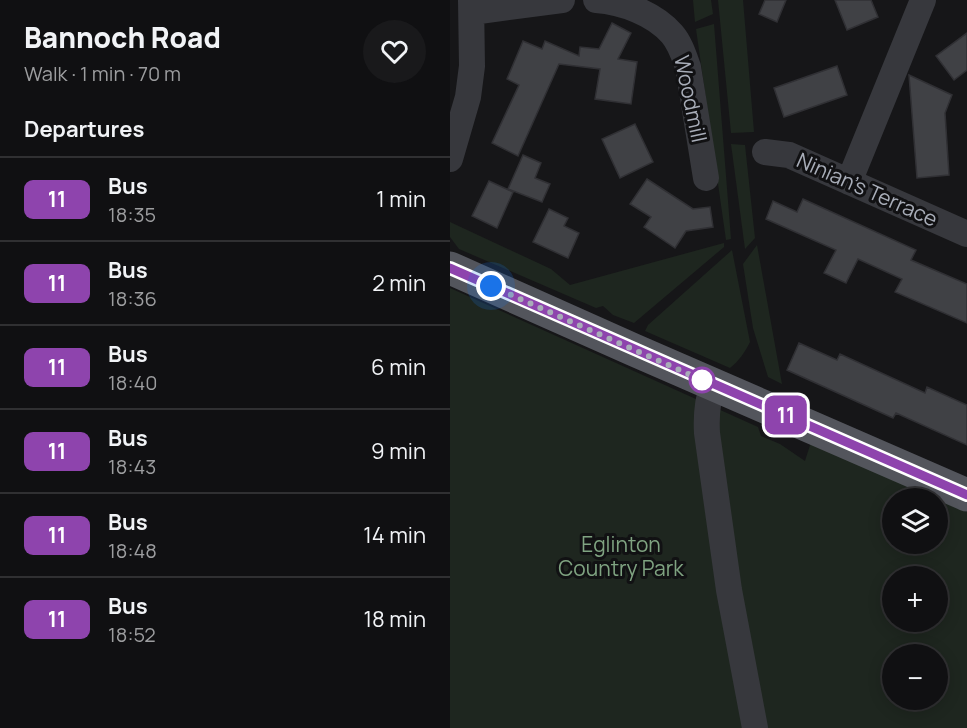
<!DOCTYPE html>
<html lang="en">
<head>
<meta charset="utf-8">
<style>
  body { margin:0; font-family:Manrope,sans-serif; background:#19191b; color:#f1f3f6; height:100vh; display:flex; flex-direction:column; font-size:22px; white-space:nowrap }
  * { box-sizing:border-box; margin:0 }
  p { font-size:20px; color:#9c9d9f }
  .icon { flex:none; width:33px; height:33px; fill:none; stroke:currentColor; stroke-width:2; stroke-linecap:round; stroke-linejoin:round }
  .map { position:relative; flex:1; overflow:hidden }
  .sheet { display:flex; flex-direction:column; background:#101012; width:450px }
  .sheet>* { flex:none }
  .badge { padding:0 12px; border-radius:9px; font-size:21px; line-height:39px }
  .fabs { position:absolute; left:432px; top:488px; display:grid; gap:12px }
  .fabs a { display:grid; place-items:center; width:66px; height:66px; border-radius:50%; background:#101012; box-shadow:0 3px 15px #0003,0 0 0 2px #303032; font-size:30px }
  .you { position:absolute; width:30px; height:30px; margin:-15px; border:4px solid #fff; border-radius:50%; background:#1a73e8; box-shadow:0 0 0 9px #1a73e833 }
  .map>.badge { position:absolute; translate:-50% -50%; box-shadow:0 0 0 3px #fff }
  h2 { padding:0 24px; font-size:22px; line-height:54px }
  .round { display:grid; place-items:center; flex:none; width:63px; height:63px; border-radius:32px; background:#19191b }
  .summary { display:flex; align-items:center; justify-content:space-between; height:102px; padding:0 24px }
  h1 { font-size:28px; font-weight:800; line-height:45px }
  ul { padding:0; list-style:none }
  li { display:flex; align-items:center; gap:18px; height:84px; padding:0 24px; border-top:2px solid #303032 }
  li div { flex:1 }
  li b { display:block; font-size:22px }
  li em { font-style:normal }
  li .badge { min-width:66px; font-weight:700; text-align:center }
  main { display:flex; flex:1; min-height:0 }
  .map>svg:first-child { display:block }
  .green { fill:#1e261f; fill-rule:evenodd }
  .building { fill:#404145; stroke:#303034; stroke-width:1.5 }
  .lines { fill:none; stroke-linecap:round; stroke-linejoin:round }
  .minor { stroke:#37383d; stroke-width:26 }
  .major { stroke:#53555c; stroke-width:33 }
  .line-casing { stroke:#fff; stroke-width:14 }
  .line { stroke:#8e44ad; stroke-width:9 }
  .walk { stroke:#a8adb8; stroke-width:6; stroke-dasharray:0 10.8 }
  .stop-dot { fill:#fff; stroke:#8e44ad; stroke-width:3 }
  .labels { text-anchor:middle; stroke-width:6; stroke-linejoin:round; paint-order:stroke }
  .street-label { font-size:21px; fill:#a8adb8; stroke:#111113 }
  .park-label { font-size:21px; fill:#7fa381; stroke:#111113 }
</style>
</head>
<body>
<main>
<section class="sheet">
<div class="summary"><div><h1>Bannoch Road</h1><p>Walk · 1 min · 70 m</p></div><a class="round"><svg class="icon" aria-label="heart" viewBox="0 0 24 24"><path d="M12 20l-8-8c-3-5 5-10 8-4 3-6 11-1 8 4z"/></svg></a></div>
<h2>Departures</h2>
<ul>
<li><span class="badge" style="background:#8e44ad;color:#fff">11</span><div><b>Bus</b><p>18:35</p></div><em>1 min</em></li>
<li><span class="badge" style="background:#8e44ad;color:#fff">11</span><div><b>Bus</b><p>18:36</p></div><em>2 min</em></li>
<li><span class="badge" style="background:#8e44ad;color:#fff">11</span><div><b>Bus</b><p>18:40</p></div><em>6 min</em></li>
<li><span class="badge" style="background:#8e44ad;color:#fff">11</span><div><b>Bus</b><p>18:43</p></div><em>9 min</em></li>
<li><span class="badge" style="background:#8e44ad;color:#fff">11</span><div><b>Bus</b><p>18:48</p></div><em>14 min</em></li>
<li><span class="badge" style="background:#8e44ad;color:#fff">11</span><div><b>Bus</b><p>18:52</p></div><em>18 min</em></li>
</ul>
</section>
<div class="map">
<svg width="517" height="728" viewBox="0 0 517 728">
  <rect width="100%" height="100%" fill="#161618"/>
  <path class="green" d="M 243,0 L 261,0 L 263,14 L 245,22 Z
    M 268,0 L 293,0 L 304,132 L 281,133 Z
    M 264,24 L 281,239 L 276,240 L 246,29 Z
    M 281,144 L 295,145 L 305,238 L 295,249 Z
    M 0,222 L 101,269 L 120,285 L 274,243 L 274,247 L 184,323 L 163,315 L 153,306 L 146,308 L 9,249 L 0,237 Z
    M 307,245 L 332,384 L 318,377 L 303,328 L 293,264 Z
    M 282,250 L 300,342 C 295,352 289,361 280,368 L 195,331 L 198,325 Z
    M 0,288 L 308,427 L 311,436 L 330,444 L 355,461 L 361,442 L 486,498 L 442,498 L 442,543 L 488,543 L 488,499 L 517,512 L 517,728 L 0,728 ZM 442,576 L 488,576 L 488,621 L 442,621 ZM 442,654 L 488,654 L 488,699 L 442,699 Z"/>
  <path class="building" d="M 315,0 L 336,0 L 327,22 L 309,14 Z
    M 385,0 L 421,0 L 428,17 L 397,30 Z
    M 162,23 L 181,33 L 168,59 L 187,62 L 181,104 L 145,99 L 150,69 L 109,64 L 68,156 L 42,143 L 69,85 L 57,79 L 73,41 L 92,49 L 95,41 L 129,56 L 130,47 L 149,49 Z
    M 517,33 L 517,70 L 504,80 L 486,56 Z
    M 387,66 L 397,95 L 334,117 L 324,88 Z
    M 459,75 L 502,95 L 495,113 L 499,175 L 467,178 Z
    M 185,124 L 203,162 L 170,178 L 152,139 Z
    M 73,155 L 91,163 L 85,178 L 100,184 L 92,202 L 58,189 Z
    M 197,179 L 243,209 L 260,207 L 263,227 L 236,231 L 225,248 L 194,227 L 201,217 L 180,204 Z
    M 39,181 L 63,192 L 47,228 L 22,216 Z
    M 353,199 L 466,250 L 461,260 L 517,284 L 517,323 L 445,292 L 452,279 L 408,259 L 396,283 L 374,273 L 386,250 L 316,219 L 323,201 L 347,212 Z
    M 99,209 L 118,218 L 114,226 L 129,233 L 118,258 L 83,242 Z
    M 349,343 L 387,360 L 390,354 L 475,393 L 477,387 L 517,405 L 517,445 L 446,413 L 443,418 L 337,370 Z"/>
  <g class="lines">
    <path class="minor" d="M 146,0 C 172,2 204,13 222,34 C 230,43 234,56 238,67 L 256,178
      M 22,12 L 112,0
      M 315,152 L 339,155 L 517,234
      M 0,159 L 18,97 L 22,66 L 21,0
      M 399,182 L 473,0
      M 263,384 C 257,401 256,416 257,433 L 279,590 L 305,728"/>
    <path class="major" d="M 0,268 L 184,350 L 517,495"/>
  </g>
  <g class="lines">
    <defs>
      <path id="line" d="M 0,268 L 517,495"/>
    </defs>
    <use href="#line" class="line-casing"/>
    <use href="#line" class="line"/>
    <path class="walk" d="M 41,286 L 252,380"/>
  </g>
  <circle class="stop-dot" cx="252" cy="380" r="12"/>
  <g class="labels">
    <g class="street-label">
      <text transform="translate(240 99) rotate(78)" y="7">Woodmill</text>
      <text transform="translate(417 190) rotate(24)" y="7">Ninian's Terrace</text>
    </g>
    <g class="park-label">
      <text x="171" y="552">Eglinton<tspan x="171" dy="24">Country Park</tspan></text>
    </g>
  </g>
</svg>
<div class="fabs">
<a><svg class="icon" aria-label="layers" viewBox="0 0 24 24"><path d="M12 4l9 5-9 5-9-5zM3 14l9 5 9-5"/></svg></a>
<a>+</a>
<a>−</a>
</div>
<div class="you" style="left:41px;top:286px"></div>
<b class="badge" style="left:336px;top:415px;background:#8e44ad;color:#fff">11</b>
</div>
</main>
</body>
</html>
